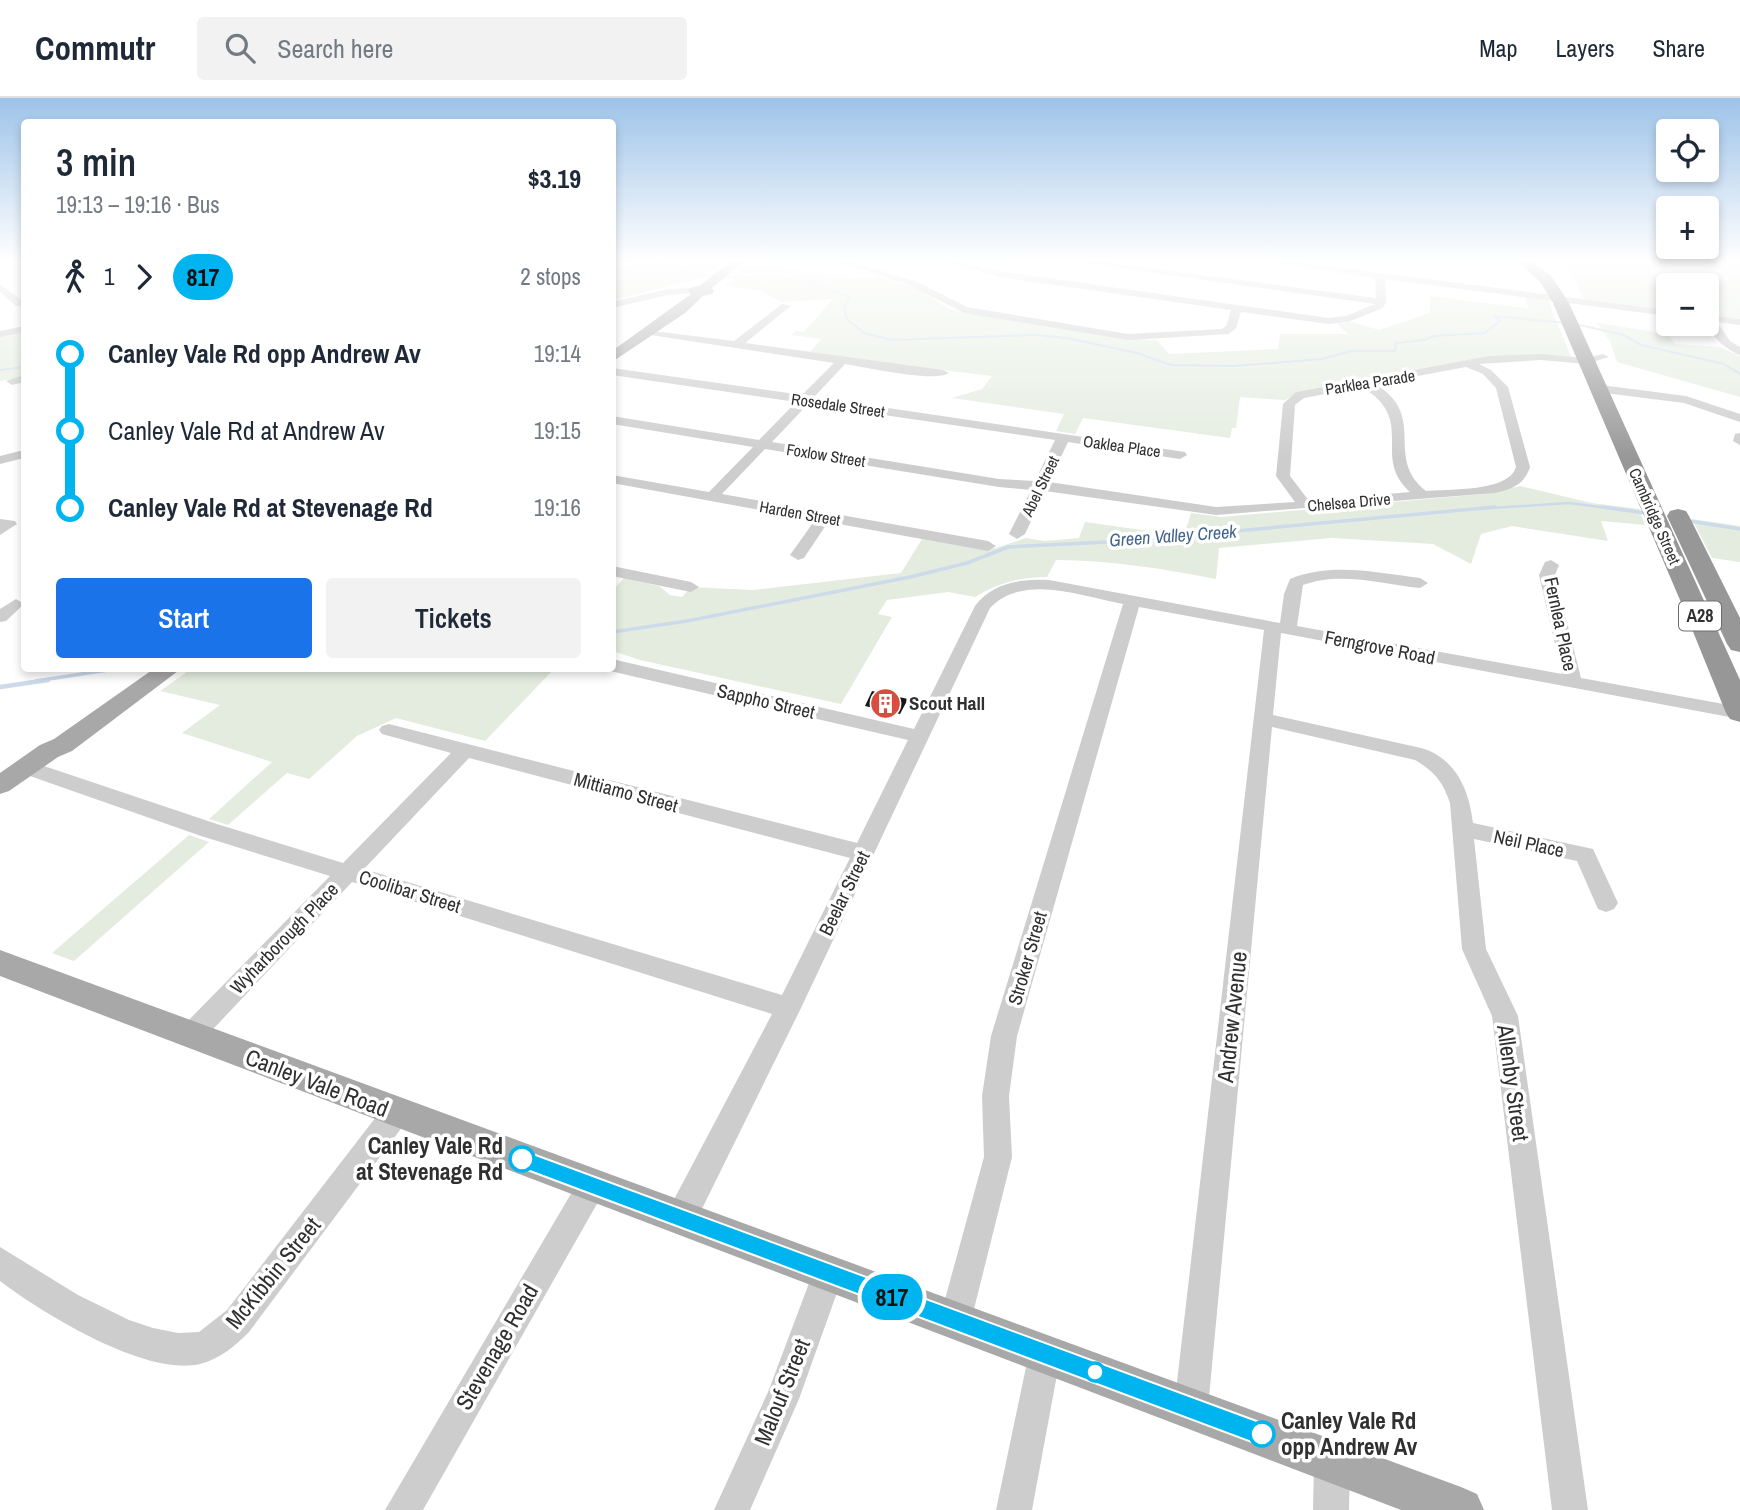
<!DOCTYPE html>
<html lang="en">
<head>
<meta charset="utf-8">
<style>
  body { margin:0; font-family:"Archivo Narrow",sans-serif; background:#f2f2f3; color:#1f2937; height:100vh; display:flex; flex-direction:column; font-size:26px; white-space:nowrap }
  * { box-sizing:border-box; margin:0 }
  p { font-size:23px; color:#747a83 }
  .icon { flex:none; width:38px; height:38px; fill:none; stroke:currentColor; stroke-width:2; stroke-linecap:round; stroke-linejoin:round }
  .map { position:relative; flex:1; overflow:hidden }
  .panel { position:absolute; left:21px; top:21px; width:595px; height:553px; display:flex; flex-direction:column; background:#fff; border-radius:7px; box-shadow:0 4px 10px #0003 }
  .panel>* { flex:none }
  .badge { padding:0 14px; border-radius:23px; font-size:24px; line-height:46px }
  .tools { position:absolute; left:1656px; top:21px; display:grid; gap:14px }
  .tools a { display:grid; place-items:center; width:63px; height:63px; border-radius:7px; background:#fff; box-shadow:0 4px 10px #0003; font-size:35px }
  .map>.badge { position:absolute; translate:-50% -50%; box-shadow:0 0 0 4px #fff }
  .legs { display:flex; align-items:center; gap:10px; height:77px; padding:0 35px; font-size:23px }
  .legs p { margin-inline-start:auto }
  .overview { display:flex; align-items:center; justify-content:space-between; height:119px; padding:0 35px }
  h1 { font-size:38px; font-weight:600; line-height:52px }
  .cta { display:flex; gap:14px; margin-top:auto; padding:14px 35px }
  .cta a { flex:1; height:80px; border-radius:7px; background:#1a73e8; color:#fff; font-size:28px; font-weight:600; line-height:80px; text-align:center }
  .cta a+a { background:#f2f2f3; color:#1f2937 }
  ul { padding:0 35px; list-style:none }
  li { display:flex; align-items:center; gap:24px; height:77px; font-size:26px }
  li i { display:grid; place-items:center; width:10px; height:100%; margin:0 9px; background:currentColor }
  li i::after { content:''; width:18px; height:18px; margin:-9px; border:5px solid; border-radius:50%; background:#fff }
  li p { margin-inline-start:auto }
  li:first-child i { background:linear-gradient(#0000 50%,currentColor 0) }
  li:last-child i { background:linear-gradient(currentColor 50%,#0000 0) }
  header { display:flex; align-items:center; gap:42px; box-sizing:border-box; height:98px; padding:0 35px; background:#fff; border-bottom:2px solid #e0e1e3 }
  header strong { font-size:33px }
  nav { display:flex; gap:38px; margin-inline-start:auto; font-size:24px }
  .search { width:490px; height:63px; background:#f2f2f3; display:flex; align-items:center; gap:18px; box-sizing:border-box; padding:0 24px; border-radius:7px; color:#747a83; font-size:26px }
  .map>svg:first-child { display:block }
  .green { fill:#e4ecdf }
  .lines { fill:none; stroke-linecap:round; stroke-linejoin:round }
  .stream-far3 { stroke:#cddaea; stroke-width:2 }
  .stream-far2 { stroke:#cddaea; stroke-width:2.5 }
  .stream-far1 { stroke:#cddaea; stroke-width:3.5 }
  .stream { stroke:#cddaea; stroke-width:4.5 }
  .building { fill:#171717 }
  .minor { fill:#cdcdcd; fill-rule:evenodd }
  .major { fill:#a8a8a8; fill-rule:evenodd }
  .highway { fill:#979797; fill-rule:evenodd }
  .line-1 { fill:#00b5ef; stroke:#fff; stroke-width:2 }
  .stop-1-dot { fill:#fff; stroke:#00b5ef; stroke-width:3.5 }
  .labels { text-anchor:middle; stroke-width:7; stroke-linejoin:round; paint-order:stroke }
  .far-street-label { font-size:16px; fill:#303030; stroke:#fff }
  .far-water-label { font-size:18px; font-style:italic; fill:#43648c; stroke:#fff }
  .shield { fill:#fff; stroke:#6e6e6e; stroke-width:2 }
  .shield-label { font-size:18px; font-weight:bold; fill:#303030 }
  .street-label { font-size:19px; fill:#303030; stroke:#fff }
  .poi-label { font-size:19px; font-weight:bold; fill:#303030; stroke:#fff; text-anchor:start }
  .near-street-label { font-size:23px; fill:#303030; stroke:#fff }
  .near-stop-label { font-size:23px; font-weight:bold; fill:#303030; stroke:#fff; text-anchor:end }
</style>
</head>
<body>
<header>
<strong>Commutr</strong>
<div class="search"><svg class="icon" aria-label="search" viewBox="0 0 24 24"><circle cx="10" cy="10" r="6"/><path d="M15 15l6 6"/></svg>Search here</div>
<nav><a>Map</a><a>Layers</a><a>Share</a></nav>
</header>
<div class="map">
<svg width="1740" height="1412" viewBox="0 0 1740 1412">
  <rect width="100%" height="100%" fill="#fff"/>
  <path class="green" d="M 613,164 L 723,164 L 702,180 L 613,202 Z
    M 1565,164 L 1740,165 L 1740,221 L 1706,217 L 1706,187 L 1668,187 L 1668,212 L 1584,201 Z
    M 742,168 L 776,168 L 853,180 L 879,179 L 918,190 L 947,210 L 961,214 L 1124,241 L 1157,242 L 1169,256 L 1278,251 L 1280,236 L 1348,236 L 1337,226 L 1352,224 L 1379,232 L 1430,215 L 1430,198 L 1529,211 L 1525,199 L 1548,202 L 1571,259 L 1525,257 L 1480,260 L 1300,293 L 1285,302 L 1240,299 L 1236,330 L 1232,330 L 1230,340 L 1083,320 L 1075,336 L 1056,333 L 1064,316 L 952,300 L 982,291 L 992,278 L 808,256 L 822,241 L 792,237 L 796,233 L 804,234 L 833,201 L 781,204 L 759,192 L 725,188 L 736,178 L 730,177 Z
    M 1597,225 L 1668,236 L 1675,246 L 1720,249 L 1740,258 L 1740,299 L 1617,264 L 1610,243 Z
    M 24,233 L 24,279 L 0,283 L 0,238 Z
    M 1520,388 L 1592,405 L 1639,411 L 1645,427 L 1601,423 L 1608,443 L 1512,428 L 1481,436 L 1471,466 L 1433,446 L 1332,440 L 1219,450 L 1216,481 C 1163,471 1110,462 1056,462 L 1047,479 C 1020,479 998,485 975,499 L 948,494 L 887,502 L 878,516 L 892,519 L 841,606 L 640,562 L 613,553 L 613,492 L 624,480 L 659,488 L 670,497 L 682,499 L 691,489 L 753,492 L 901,475 L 922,441 L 979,451 L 996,450 L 1026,440 L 1044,443 L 1079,440 L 1085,424 L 1156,434 L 1186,431 L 1191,415 L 1221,419 L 1484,396 Z
    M 1692,421 L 1740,428 L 1740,464 L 1712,460 Z
    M 191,571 L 191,570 L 554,571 L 485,643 L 396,620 L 357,638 L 309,681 L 287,675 L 228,727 L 209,721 L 272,664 L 182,635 L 220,607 L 160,593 Z
    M 189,737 L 209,744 L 74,863 L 52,855 Z"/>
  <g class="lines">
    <path class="stream-far3" d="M 652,164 L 697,177 L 806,182 L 849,199 L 844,210 L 847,221 L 864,235 L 892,242 L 1035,237 L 1067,240 L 1137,255 L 1171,267 L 1234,268 L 1322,261 L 1351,253 L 1395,253 L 1396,245 L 1424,242 L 1434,238 L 1485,235 L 1500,223 L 1494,218 L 1566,225
      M 612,174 L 685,176
      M 1575,226 L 1624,237 L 1641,247 L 1724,266 L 1737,274
      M 0,272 L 24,269"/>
    <path class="stream-far2" d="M 1734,272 L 1740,276
      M 1476,411 L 1569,405 L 1615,411"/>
    <path class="stream-far1" d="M 1602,409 L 1646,415
      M 1689,423 L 1740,431
      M 612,534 L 687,523 L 910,479 L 967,465 L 1008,449 L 1128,443 L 1495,409
      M 36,583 L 121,570"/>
    <path class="stream" d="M 0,589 L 48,582"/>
  </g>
  <path class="building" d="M 872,593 L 908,601 L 900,616 L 865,608 Z"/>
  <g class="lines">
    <path class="minor" d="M 839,164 L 853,164 L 915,183 L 967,209 L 1128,236 L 1222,231 L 1226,228 L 1231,212 L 1005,180 L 943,164 L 959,164 L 1005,174 L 1329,220 L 1346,218 L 1375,206 L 1078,164 L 1102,164 L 1376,200 L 1375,180 L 1271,164 L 1296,164 L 1668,212 L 1668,218 L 1385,181 L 1386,204 L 1383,210 L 1348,224 L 1329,226 L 1241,214 L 1236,230 L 1229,236 L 1128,242 L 964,215 L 909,187 Z
      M 0,186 L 24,204 L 24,208 L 16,208 L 0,194 Z
      M 694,190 L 699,193 L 697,195 L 668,197 L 612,210 L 612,204 L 668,191 Z
      M 782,206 L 791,208 L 745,245 L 943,272 L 949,275 C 935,285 865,269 845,266 L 814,299 L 1185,354 L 1187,357 L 1180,361 L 1068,344 L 1049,384 L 1216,409 L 1295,404 L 1276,378 L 1283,306 L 1296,294 L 1489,258 L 1540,256 L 1586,260 L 1603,256 L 1609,259 L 1586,266 L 1540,262 L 1479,266 L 1491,272 L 1508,289 L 1530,369 C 1524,387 1512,391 1495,395 L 1216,417 L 1045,393 L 1025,436 L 1017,441 L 1009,436 L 1031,392 L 999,389 L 765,351 L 722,396 L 988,443 L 996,448 L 988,453 L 828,424 L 804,460 L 798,462 L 790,457 L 815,422 L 612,385 L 612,377 L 709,394 L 753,349 L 612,326 L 612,318 L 759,342 L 796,304 L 612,277 L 612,270 L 802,297 L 834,265 L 650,237 L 646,236 L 646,232 L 734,243 ZM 1466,269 L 1483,276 L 1496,290 L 1516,369 C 1509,394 1449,391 1426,393 C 1383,359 1429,318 1375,286 ZM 1362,289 C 1418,323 1370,358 1410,394 L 1309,403 L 1290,378 L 1295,307 L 1304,300 ZM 808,306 L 1055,342 L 1035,383 L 999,381 L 772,344 Z
      M 1706,217 L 1740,221 L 1740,227 L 1717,224 L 1730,243 L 1740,249 L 1740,257 C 1724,251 1706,234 1706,217 Z
      M 24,228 L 24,234 L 0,239 L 0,233 Z
      M 24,277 L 24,284 L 12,287 L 6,283 Z
      M 1601,287 L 1686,298 L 1740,316 L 1740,324 L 1684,305 L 1597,294 L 1595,291 Z
      M 1740,335 L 1740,347 L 1733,343 L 1735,336 Z
      M 24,352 L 24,360 L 0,366 L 0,358 Z
      M 0,421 L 15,423 L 17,426 L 0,437 Z
      M 1551,462 L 1559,467 L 1555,477 L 1581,580 L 1740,609 L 1740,621 L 1281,535 L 1273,617 L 1421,650 C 1456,660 1469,692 1473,725 L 1593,751 L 1618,805 L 1614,811 L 1606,814 L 1598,811 L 1577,763 L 1474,741 L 1486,851 L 1518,918 L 1588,1412 L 1552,1412 L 1492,918 L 1462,851 L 1450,705 C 1443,684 1434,673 1415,662 L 1272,629 L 1208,1310 L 1203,1322 L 1191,1327 L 1179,1322 L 1174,1310 L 1264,532 L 1139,509 L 1017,938 L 1009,998 L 1012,1059 L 971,1223 L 966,1234 L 955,1239 L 944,1234 L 939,1223 L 984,1059 L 982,998 L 991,938 L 1123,506 C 1081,498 1024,475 990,510 L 801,910 L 692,1131 L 681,1135 L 670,1131 L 666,1120 L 670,1109 L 772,916 L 352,784 L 200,945 L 191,948 L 182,945 L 178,937 L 182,929 L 330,778 L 201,738 L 27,677 L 24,672 L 27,667 L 41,667 L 217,726 L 343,765 L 451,655 L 382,636 L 379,632 L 382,628 L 389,626 L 857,745 L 908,642 L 610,573 L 607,570 L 612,570 L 612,561 L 914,631 L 975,508 C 993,484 1021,481 1049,482 L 1280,525 L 1284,496 L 1290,481 C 1333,464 1376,475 1420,480 L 1428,485 L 1420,490 C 1383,486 1339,473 1303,487 L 1297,528 L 1562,576 L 1539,477 L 1545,464 ZM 469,660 L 850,760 L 782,897 L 364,771 Z
      M 612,468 L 691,484 L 699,489 L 691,494 L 612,478 Z
      M 16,501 L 24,506 L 6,523 L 0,524 L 0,511 Z
      M 396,1002 L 406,1006 L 410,1015 L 406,1024 L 249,1234 C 235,1248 220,1261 200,1266 C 146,1279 42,1215 0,1183 L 0,1149 L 78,1197 L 129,1222 L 153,1230 L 178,1235 L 199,1234 L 227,1212 L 386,1006 Z
      M 592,1073 L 602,1077 L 607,1087 L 602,1097 L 423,1412 L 385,1412 L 582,1077 Z
      M 828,1159 L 839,1164 L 844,1175 L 799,1301 L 750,1412 L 714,1412 L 768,1294 L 817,1164 Z
      M 1045,1239 L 1057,1243 L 1061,1255 L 1032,1412 L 996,1412 L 1029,1255 L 1033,1243 Z
      M 1332,1345 L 1344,1351 L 1350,1363 L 1349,1412 L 1313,1412 L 1314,1363 L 1320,1351 Z"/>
    <path class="major" d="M 730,164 L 743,164 L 712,190 L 714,193 L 712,196 L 703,198 L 685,215 L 612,264 L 612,253 L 691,196 L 688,193 L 690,190 L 699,188 Z
      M 155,570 L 182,570 L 72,653 L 58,659 L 9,693 L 0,696 L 0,675 L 40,647 L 54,641 Z
      M 0,852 L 1461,1389 L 1477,1396 L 1484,1412 L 1401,1412 L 0,878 Z"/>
    <path class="highway" d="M 1519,164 L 1534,164 L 1552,179 L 1569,205 L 1740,582 L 1740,624 L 1730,621 L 1726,615 L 1683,509 L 1553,205 L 1541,185 Z
      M 1678,411 L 1686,413 L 1689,418 L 1740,520 L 1740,554 L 1731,552 L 1727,546 L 1667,418 L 1670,413 Z"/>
  </g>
  <linearGradient id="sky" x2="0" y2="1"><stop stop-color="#9dc3e9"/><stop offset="0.45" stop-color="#fff"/><stop offset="1" stop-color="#fff" stop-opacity="0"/></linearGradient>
  <rect width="1740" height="361" fill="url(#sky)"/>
  <path class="line-1" d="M 522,1052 L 1262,1325 L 1270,1329 L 1273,1336 L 1270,1344 L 1262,1348 L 522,1070 L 516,1067 L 513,1061 L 516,1055 Z"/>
  <defs>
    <symbol id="building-disc" viewBox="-11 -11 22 22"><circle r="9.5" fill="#d94d40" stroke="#fff"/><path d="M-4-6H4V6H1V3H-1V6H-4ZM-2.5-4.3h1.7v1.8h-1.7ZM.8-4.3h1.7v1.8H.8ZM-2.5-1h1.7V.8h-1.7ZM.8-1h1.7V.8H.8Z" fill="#fff"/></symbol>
  </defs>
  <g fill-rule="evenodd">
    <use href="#building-disc" x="868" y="588" width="35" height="35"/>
  </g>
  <g class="stop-1-dot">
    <circle cx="522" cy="1061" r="12"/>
    <circle cx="1095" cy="1274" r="9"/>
    <circle cx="1262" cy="1336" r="12"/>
  </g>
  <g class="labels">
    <g class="far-street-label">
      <text transform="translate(1370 284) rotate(-9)" y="6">Parklea Parade</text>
      <text transform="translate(838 307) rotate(8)" y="6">Rosedale Street</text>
      <text transform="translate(1122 348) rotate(8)" y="6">Oaklea Place</text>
      <text transform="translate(826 357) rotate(9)" y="6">Foxlow Street</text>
      <text transform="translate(1040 388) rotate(-64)" y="6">Abel Street</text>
      <text transform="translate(1349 404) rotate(-5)" y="6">Chelsea Drive</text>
      <text transform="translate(800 415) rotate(10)" y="6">Harden Street</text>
      <text transform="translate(1655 418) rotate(66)" y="6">Cambridge Street</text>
    </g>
    <g class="far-water-label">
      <text transform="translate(1173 438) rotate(-4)" y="6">Green Valley Creek</text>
    </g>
    <rect class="shield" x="1679" y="503.5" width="42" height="29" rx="5"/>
    <g class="shield-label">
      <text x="1700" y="524">A28</text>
    </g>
    <g class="street-label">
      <text transform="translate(1561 526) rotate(78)" y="7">Fernlea Place</text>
      <text transform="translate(1380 549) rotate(11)" y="7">Ferngrove Road</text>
      <text transform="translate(766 603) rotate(13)" y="7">Sappho Street</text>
      <text transform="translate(626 694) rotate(15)" y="7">Mittiamo Street</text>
      <text transform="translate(1529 745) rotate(12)" y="7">Neil Place</text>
      <text transform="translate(410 793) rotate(17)" y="7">Coolibar Street</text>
      <text transform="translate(844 795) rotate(-64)" y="7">Beelar Street</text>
      <text transform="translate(284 840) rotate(-46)" y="7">Wyharborough Place</text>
      <text transform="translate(1027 860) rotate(-74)" y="7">Stroker Street</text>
    </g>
    <g class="poi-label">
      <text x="909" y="612">Scout Hall</text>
    </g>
    <g class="near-street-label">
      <text transform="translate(1232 919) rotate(-84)" y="8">Andrew Avenue</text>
      <text transform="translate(317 985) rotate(21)" y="8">Canley Vale Road</text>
      <text transform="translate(1513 985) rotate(82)" y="8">Allenby Street</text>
      <text transform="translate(273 1175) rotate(-51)" y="8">McKibbin Street</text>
      <text transform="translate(497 1249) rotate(-60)" y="8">Stevenage Road</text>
      <text transform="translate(782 1294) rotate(-68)" y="8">Malouf Street</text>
    </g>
    <g class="near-stop-label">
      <text x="503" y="1056">Canley Vale Rd<tspan x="503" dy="26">at Stevenage Rd</tspan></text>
      <text x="1281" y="1331" text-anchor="start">Canley Vale Rd<tspan x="1281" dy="26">opp Andrew Av</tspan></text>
    </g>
  </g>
</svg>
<div class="tools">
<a><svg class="icon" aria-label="locate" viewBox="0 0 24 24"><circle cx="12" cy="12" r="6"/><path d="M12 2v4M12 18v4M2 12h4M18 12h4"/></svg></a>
<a>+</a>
<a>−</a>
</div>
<b class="badge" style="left:892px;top:1199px;background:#00b5ef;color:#111">817</b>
<section class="panel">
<div class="overview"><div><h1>3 min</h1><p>19:13 – 19:16 · Bus</p></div><b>$3.19</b></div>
<div class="legs"><svg class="icon" aria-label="walk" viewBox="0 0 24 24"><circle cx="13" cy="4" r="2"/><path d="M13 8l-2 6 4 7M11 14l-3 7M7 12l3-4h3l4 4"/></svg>1<svg class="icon" aria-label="forward" viewBox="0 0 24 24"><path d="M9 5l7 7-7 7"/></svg><b class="badge" style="background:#00b5ef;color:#111">817</b><p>2 stops</p></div>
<ul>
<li><i style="color:#00b5ef"></i><b>Canley Vale Rd opp Andrew Av</b><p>19:14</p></li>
<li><i style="color:#00b5ef"></i><span>Canley Vale Rd at Andrew Av</span><p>19:15</p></li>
<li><i style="color:#00b5ef"></i><b>Canley Vale Rd at Stevenage Rd</b><p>19:16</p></li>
</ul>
<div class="cta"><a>Start</a><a>Tickets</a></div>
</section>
</div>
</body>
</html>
